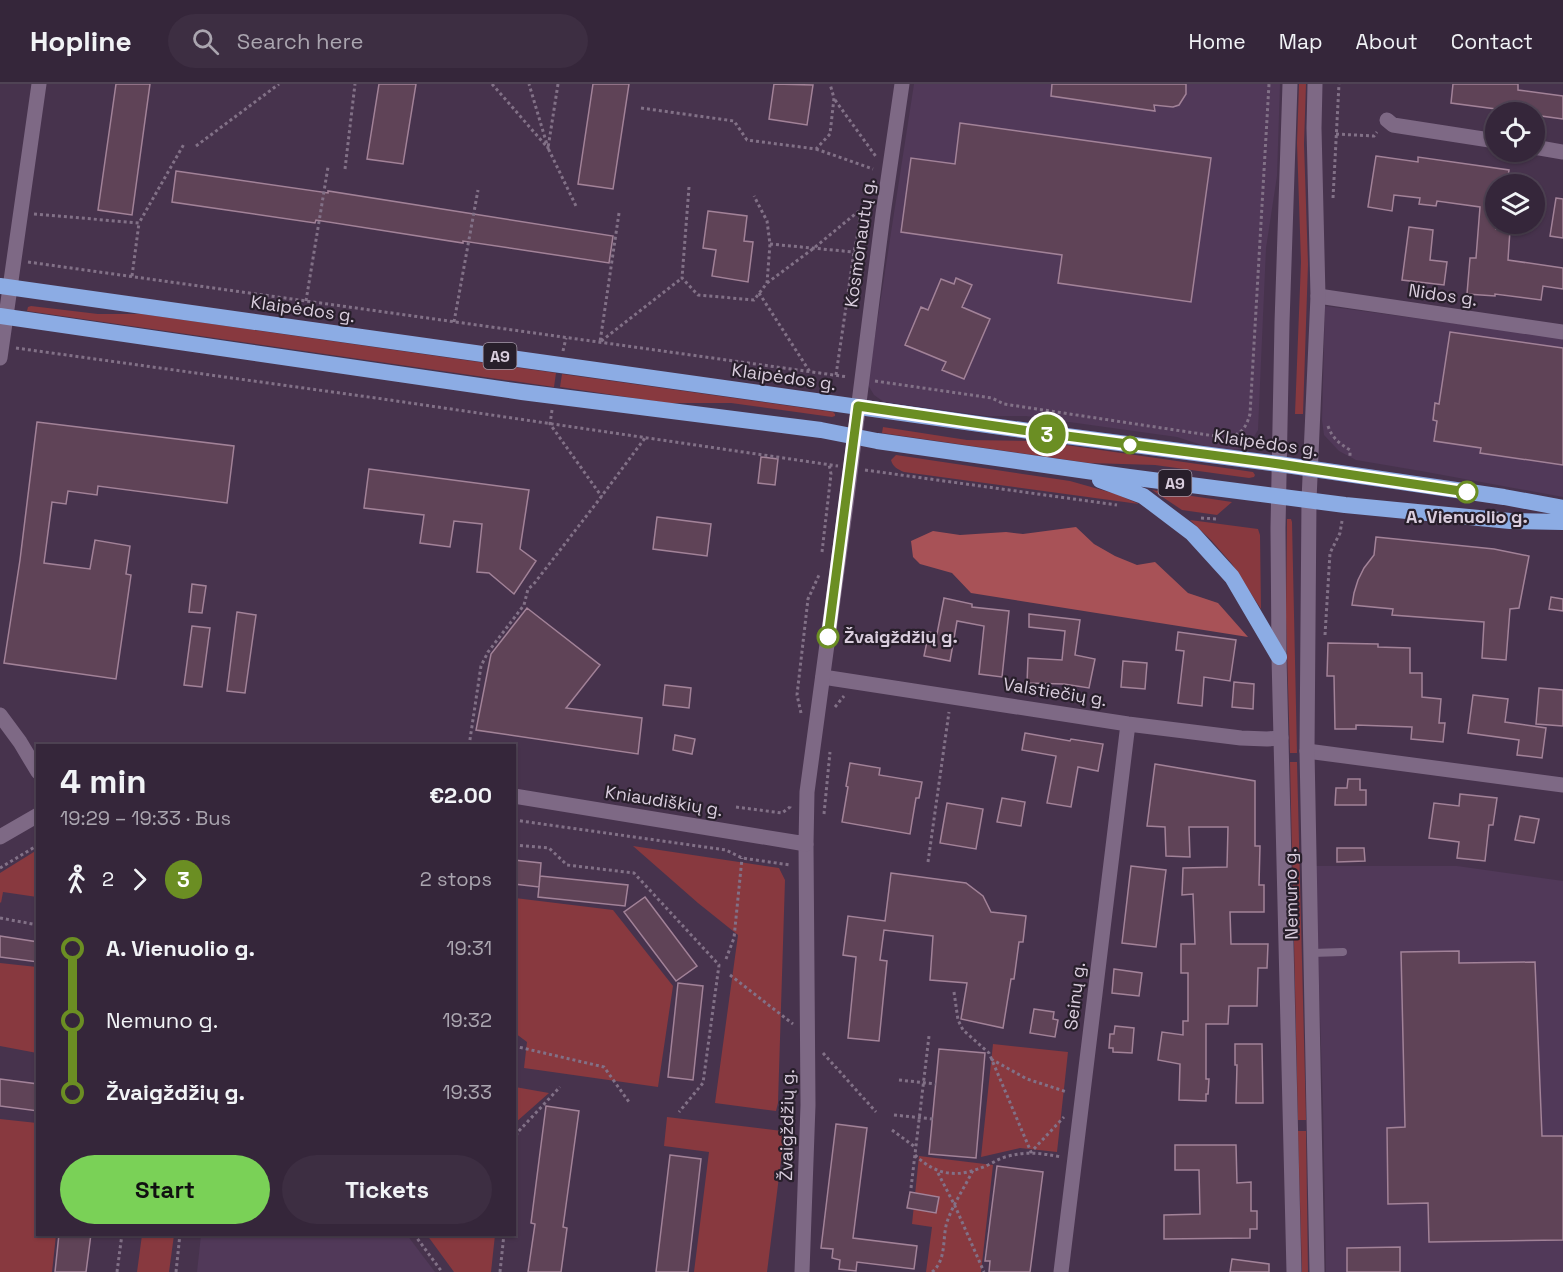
<!DOCTYPE html>
<html lang="en">
<head>
<meta charset="utf-8">
<style>
  body { margin:0; font-family:"Space Grotesk",sans-serif; background:#3d2e42; color:#f1f3f6; height:100vh; display:flex; flex-direction:column; font-size:22px; white-space:nowrap }
  * { box-sizing:border-box; margin:0 }
  p { font-size:20px; color:#aaa5af }
  .icon { flex:none; width:33px; height:33px; fill:none; stroke:currentColor; stroke-width:2; stroke-linecap:round; stroke-linejoin:round }
  .map { position:relative; flex:1; overflow:hidden }
  .details { position:absolute; left:36px; top:660px; width:480px; height:492px; display:flex; flex-direction:column; background:#35263a; border-radius:0px; box-shadow:0 2px 4px #0004,0 0 0 2px #4f4354 }
  .details>* { flex:none }
  .badge { padding:0 12px; border-radius:20px; font-size:21px; line-height:39px }
  .fabs { position:absolute; left:1485px; top:18px; display:grid; gap:12px }
  .fabs a { display:grid; place-items:center; width:60px; height:60px; border-radius:50%; background:#35263a; box-shadow:0 2px 4px #0004,0 0 0 2px #4f4354; font-size:30px }
  .map>.badge { position:absolute; translate:-50% -50%; box-shadow:0 0 0 3px #fff }
  .legs { display:flex; align-items:center; gap:9px; height:66px; padding:0 24px; font-size:20px }
  .legs p { margin-inline-start:auto }
  .overview { display:flex; align-items:center; justify-content:space-between; height:102px; padding:0 24px }
  h1 { font-size:33px; font-weight:600; line-height:45px }
  .button { display:flex; gap:12px; margin-top:auto; padding:12px 24px }
  .button a { flex:1; height:69px; border-radius:36px; background:#7ad157; color:#111; font-size:24px; font-weight:600; line-height:69px; text-align:center }
  .button a+a { background:#3d2e42; color:#f1f3f6 }
  ul { padding:0 24px; list-style:none }
  li { display:flex; align-items:center; gap:21px; height:72px; font-size:22px }
  li i { display:grid; place-items:center; width:9px; height:100%; margin:0 8px; background:currentColor }
  li i::after { content:''; width:15px; height:15px; margin:-8px; border:4px solid; border-radius:50%; background:#35263a }
  li p { margin-inline-start:auto }
  li:first-child i { background:linear-gradient(#0000 50%,currentColor 0) }
  li:last-child i { background:linear-gradient(currentColor 50%,#0000 0) }
  header { display:flex; align-items:center; gap:36px; box-sizing:border-box; height:84px; padding:0 30px; background:#35263a; border-bottom:2px solid #4f4354 }
  header strong { font-size:28px }
  nav { display:flex; gap:33px; margin-inline-start:auto; font-size:21px }
  .search { width:420px; height:54px; background:#3d2e42; display:flex; align-items:center; gap:15px; box-sizing:border-box; padding:0 21px; border-radius:33px; color:#aaa5af; font-size:22px }
  .map>svg:first-child { display:block }
  .built { fill:#513959 }
  .green { fill:#88393f }
  .forest { fill:#a85257 }
  .building { fill:#5f4357; stroke:#a28298; stroke-width:1.5 }
  .lines { fill:none; stroke-linecap:round; stroke-linejoin:round }
  .path { stroke:#827187; stroke-width:3; stroke-dasharray:3 3; stroke-linecap:butt }
  .service { stroke:#7e6985; stroke-width:8 }
  .minor { stroke:#7e6985; stroke-width:15 }
  .secondary { stroke:#7e6985; stroke-width:15 }
  .trunk { stroke:#8cace4; stroke-width:16 }
  .line-1-casing { stroke:#fff; stroke-width:14 }
  .line-1 { stroke:#6b8e23; stroke-width:9 }
  .stop-1-dot { fill:#fff; stroke:#6b8e23; stroke-width:3 }
  .labels { text-anchor:middle; stroke-width:4.5; stroke-linejoin:round; paint-order:stroke }
  .shield { fill:#281f2b; stroke:#a499a8; stroke-width:1.5 }
  .shield-label { font-size:16px; font-weight:bold; fill:#d9cddd }
  .street-label { font-size:18px; fill:#d9cddd; stroke:#281f2b }
  .stop-label { font-size:18px; font-weight:bold; fill:#d9cddd; stroke:#281f2b }
</style>
</head>
<body>
<header>
<strong>Hopline</strong>
<div class="search"><svg class="icon" aria-label="search" viewBox="0 0 24 24"><circle cx="10" cy="10" r="6"/><path d="M15 15l6 6"/></svg>Search here</div>
<nav><a>Home</a><a>Map</a><a>About</a><a>Contact</a></nav>
</header>
<div class="map">
<svg width="1563" height="1188" viewBox="0 0 1563 1188">
  <rect width="100%" height="100%" fill="#47334d"/>
  <path class="built" d="M 914,0 L 1280,0 L 1277,92 L 1266,164 L 1258,346 L 1252,356 L 1242,364 L 1232,367 L 1214,365 L 1177,353 L 1026,332 L 987,332 L 884,318 L 874,311 L 868,301 L 869,291 Z
    M 1325,222 L 1563,254 L 1563,413 L 1421,387 L 1356,376 L 1339,367 L 1324,351 L 1322,336 Z
    M 1315,782 L 1457,782 L 1563,797 L 1563,1188 L 1326,1188 L 1323,1022 Z
    M 201,1151 L 407,1151 L 435,1188 L 197,1188 Z"/>
  <path class="green" d="M 1299,0 L 1306,0 L 1304,60 L 1308,180 L 1303,330 L 1295,330 L 1301,178 L 1297,59 Z
    M 31,222 L 98,230 L 142,230 L 556,289 L 554,303 L 27,227 L 28,223 Z
    M 562,290 L 833,328 L 835,330 L 835,332 L 832,333 L 731,319 L 667,319 L 560,303 Z
    M 883,343 L 967,356 L 1038,357 L 1253,388 L 1255,391 L 1254,393 L 1249,394 L 1155,381 L 1089,379 L 882,349 Z
    M 896,371 L 1070,397 L 1116,410 L 1139,420 L 904,388 C 897,385 893,383 891,376 Z
    M 1152,406 L 1232,418 L 1217,431 L 1182,426 Z
    M 1287,435 L 1291,435 L 1292,438 L 1297,669 L 1290,669 L 1286,532 Z
    M 1190,436 L 1258,445 L 1260,451 L 1261,525 L 1232,480 L 1211,456 Z
    M 1290,678 L 1297,678 L 1306,1036 L 1298,1036 Z
    M 633,762 L 779,784 L 785,796 L 778,1019 L 776,1027 L 715,1019 L 738,851 L 698,819 Z
    M 37,766 L 37,813 L 3,808 L 1,819 L 0,818 L 0,789 Z
    M 515,814 L 613,826 L 673,902 L 658,1003 L 524,984 L 527,958 L 515,949 Z
    M 0,879 L 37,883 L 37,969 L 0,962 Z
    M 993,960 L 1068,968 L 1057,1068 L 1020,1064 L 981,1073 Z
    M 515,1003 L 549,1009 L 515,1039 L 514,1039 Z
    M 667,1033 L 782,1047 L 784,1053 L 767,1188 L 694,1188 L 709,1068 L 664,1062 Z
    M 0,1035 L 37,1039 L 38,1150 L 56,1151 L 52,1188 L 0,1188 Z
    M 1298,1047 L 1306,1047 L 1308,1188 L 1302,1188 Z
    M 919,1072 L 993,1081 L 981,1188 L 926,1188 L 932,1143 L 912,1140 Z
    M 142,1151 L 174,1151 L 169,1188 L 137,1188 Z
    M 427,1151 L 495,1151 L 491,1188 L 454,1188 Z"/>
  <path class="forest" d="M 1076,443 L 1094,460 L 1115,472 L 1137,481 L 1155,478 L 1188,509 L 1218,519 L 1248,553 L 971,509 L 952,489 L 920,480 L 913,473 L 911,457 L 933,447 L 960,451 L 1006,448 L 1023,450 Z"/>
  <path class="building" d="M 116,0 L 150,0 L 132,131 L 98,126 Z
    M 379,0 L 416,0 L 403,80 L 367,75 Z
    M 593,0 L 629,0 L 613,105 L 578,100 Z
    M 774,0 L 813,1 L 807,41 L 769,35 Z
    M 1052,0 L 1186,0 L 1186,10 L 1179,21 L 1173,23 L 1154,21 L 1155,27 L 1051,12 Z
    M 1453,0 L 1518,0 L 1518,6 L 1563,12 L 1563,35 L 1534,31 L 1534,28 L 1519,28 L 1451,19 Z
    M 960,39 L 1211,74 L 1191,218 L 1058,199 L 1062,171 L 901,148 L 911,74 L 955,80 Z
    M 1376,72 L 1418,78 L 1418,73 L 1509,86 L 1507,100 L 1496,100 L 1496,145 L 1510,146 L 1508,176 L 1563,184 L 1563,205 L 1543,202 L 1541,216 L 1495,210 L 1495,212 L 1467,210 L 1470,174 L 1476,174 L 1480,123 L 1437,117 L 1436,122 L 1419,120 L 1420,114 L 1394,111 L 1392,127 L 1368,123 Z
    M 176,87 L 328,109 L 328,107 L 613,152 L 609,179 L 463,157 L 463,159 L 316,136 L 315,139 L 172,118 Z
    M 1556,114 L 1563,115 L 1563,154 L 1550,152 Z
    M 708,127 L 747,132 L 744,157 L 753,158 L 748,198 L 712,192 L 716,166 L 703,164 Z
    M 1409,143 L 1433,146 L 1430,176 L 1447,178 L 1444,201 L 1402,196 Z
    M 956,194 L 972,201 L 962,223 L 990,235 L 964,295 L 942,286 L 946,278 L 905,261 L 921,223 L 928,226 L 941,195 L 954,200 Z
    M 1450,248 L 1563,264 L 1563,381 L 1480,369 L 1481,364 L 1434,357 L 1437,337 L 1433,336 L 1435,319 L 1439,320 Z
    M 37,338 L 234,362 L 227,419 L 98,402 L 97,411 L 68,407 L 66,420 L 52,418 L 44,479 L 90,485 L 95,456 L 130,462 L 126,490 L 131,491 L 116,595 L 4,579 L 20,476 Z
    M 761,373 L 778,375 L 775,401 L 758,399 Z
    M 369,385 L 529,406 L 520,465 L 536,477 L 514,510 L 489,489 L 477,488 L 482,440 L 454,437 L 450,463 L 420,459 L 424,431 L 364,424 Z
    M 657,433 L 711,440 L 707,472 L 653,465 Z
    M 1376,453 L 1494,465 L 1529,472 L 1519,524 L 1510,525 L 1506,576 L 1482,574 L 1484,538 L 1392,531 L 1393,525 L 1352,521 L 1354,509 L 1358,496 L 1364,484 L 1374,471 Z
    M 192,500 L 206,502 L 202,529 L 189,528 Z
    M 1551,513 L 1563,515 L 1563,527 L 1549,525 Z
    M 944,514 L 972,520 L 972,523 L 1009,527 L 1002,593 L 979,590 L 984,542 L 957,537 L 950,577 L 924,572 L 929,548 L 937,550 Z
    M 527,524 L 600,581 L 566,624 L 642,634 L 638,670 L 476,646 L 491,570 Z
    M 237,528 L 256,531 L 245,609 L 227,607 Z
    M 1029,530 L 1080,536 L 1075,571 L 1095,575 L 1089,604 L 1064,600 L 1027,599 L 1028,574 L 1062,576 L 1065,547 L 1029,543 Z
    M 192,542 L 210,544 L 202,603 L 184,601 Z
    M 1178,548 L 1236,556 L 1230,597 L 1204,593 L 1202,622 L 1178,619 L 1184,567 L 1176,566 Z
    M 1328,559 L 1378,560 L 1378,563 L 1410,564 L 1410,589 L 1422,589 L 1422,613 L 1441,615 L 1439,639 L 1445,639 L 1443,658 L 1411,655 L 1412,643 L 1356,641 L 1356,645 L 1335,645 L 1334,592 L 1327,592 Z
    M 1123,577 L 1147,579 L 1145,605 L 1121,603 Z
    M 1234,598 L 1254,600 L 1253,625 L 1232,623 Z
    M 665,601 L 691,604 L 689,624 L 663,621 Z
    M 1539,604 L 1563,606 L 1563,642 L 1536,640 Z
    M 1473,611 L 1508,615 L 1505,638 L 1546,644 L 1542,674 L 1517,671 L 1519,656 L 1468,649 Z
    M 1025,649 L 1070,657 L 1071,655 L 1103,660 L 1098,687 L 1078,683 L 1071,723 L 1047,719 L 1056,672 L 1022,666 Z
    M 675,651 L 695,655 L 692,670 L 673,666 Z
    M 850,679 L 880,684 L 879,691 L 922,698 L 919,714 L 916,714 L 910,750 L 842,738 L 848,703 L 846,702 Z
    M 1155,680 L 1255,697 L 1255,762 L 1260,762 L 1259,801 L 1264,801 L 1264,828 L 1230,828 L 1231,860 L 1268,860 L 1267,884 L 1258,884 L 1257,922 L 1229,922 L 1228,940 L 1206,940 L 1206,995 L 1209,995 L 1208,1010 L 1206,1010 L 1206,1017 L 1179,1016 L 1180,980 L 1158,976 L 1162,948 L 1183,951 L 1183,937 L 1188,937 L 1188,889 L 1181,889 L 1181,860 L 1195,860 L 1193,810 L 1182,811 L 1183,784 L 1227,783 L 1228,743 L 1189,743 L 1190,773 L 1166,772 L 1165,743 L 1147,742 Z
    M 1348,695 L 1360,695 L 1360,706 L 1366,706 L 1366,721 L 1335,721 L 1336,704 L 1347,704 Z
    M 1460,710 L 1497,714 L 1493,741 L 1489,741 L 1485,777 L 1457,774 L 1459,758 L 1429,754 L 1434,719 L 1459,722 Z
    M 1002,714 L 1025,718 L 1021,742 L 997,738 Z
    M 947,719 L 983,725 L 976,765 L 940,759 Z
    M 1520,732 L 1539,735 L 1534,759 L 1515,756 Z
    M 1337,764 L 1364,764 L 1365,777 L 1337,778 Z
    M 514,776 L 541,779 L 539,803 L 514,800 Z
    M 1131,782 L 1166,786 L 1156,863 L 1122,859 Z
    M 891,789 L 966,799 L 983,812 L 991,828 L 1026,832 L 1023,858 L 1019,858 L 1014,895 L 1011,895 L 1003,944 L 961,935 L 967,899 L 930,896 L 933,852 L 884,846 L 880,876 L 887,877 L 879,957 L 848,954 L 856,873 L 843,871 L 848,832 L 885,837 Z
    M 540,792 L 628,801 L 625,822 L 538,813 Z
    M 645,813 L 697,882 L 676,897 L 624,828 Z
    M 0,852 L 38,858 L 38,878 L 0,873 Z
    M 1459,867 L 1459,879 L 1535,878 L 1542,1052 L 1563,1052 L 1563,1156 L 1429,1158 L 1428,1119 L 1388,1120 L 1387,1044 L 1405,1043 L 1401,868 Z
    M 1114,885 L 1142,889 L 1139,912 L 1112,909 Z
    M 678,899 L 703,902 L 693,996 L 668,993 Z
    M 1034,925 L 1054,928 L 1053,935 L 1058,936 L 1055,953 L 1030,949 Z
    M 1115,942 L 1134,944 L 1132,969 L 1113,968 L 1113,964 L 1109,964 L 1110,950 L 1114,950 Z
    M 1235,960 L 1262,960 L 1263,1019 L 1236,1019 L 1237,981 L 1235,981 Z
    M 939,965 L 985,969 L 976,1074 L 929,1070 Z
    M 0,995 L 38,1000 L 38,1027 L 0,1022 Z
    M 546,1022 L 579,1027 L 563,1143 L 567,1144 L 561,1188 L 528,1188 L 535,1140 L 531,1139 Z
    M 836,1040 L 867,1044 L 853,1154 L 917,1162 L 914,1185 L 857,1178 L 856,1187 L 839,1185 L 840,1176 L 832,1174 L 833,1165 L 821,1164 Z
    M 1175,1061 L 1236,1061 L 1237,1099 L 1251,1098 L 1251,1127 L 1257,1127 L 1257,1145 L 1250,1145 L 1250,1154 L 1164,1155 L 1164,1131 L 1200,1130 L 1199,1086 L 1175,1086 Z
    M 670,1071 L 701,1075 L 688,1188 L 656,1188 Z
    M 997,1082 L 1043,1088 L 1030,1188 L 989,1188 L 990,1177 L 985,1177 Z
    M 910,1108 L 939,1113 L 936,1129 L 907,1124 Z
    M 59,1150 L 91,1150 L 86,1188 L 55,1188 Z
    M 1400,1163 L 1400,1188 L 1347,1188 L 1347,1164 Z
    M 1232,1175 L 1269,1180 L 1269,1188 L 1230,1188 Z"/>
  <g class="lines">
    <path class="path" d="M 492,0 L 548,64 L 529,0
      M 558,0 L 548,64 L 576,122
      M 835,16 L 877,74
      M 641,24 L 734,37 L 747,56 L 816,65 L 830,50 L 834,14 L 830,0
      M 1336,50 L 1374,52 L 1377,48
      M 196,62 L 279,0
      M 816,65 L 873,85
      M 345,85 L 355,0
      M 689,103 L 682,194 L 698,211 L 754,216 L 767,199 L 770,160 L 767,137 L 754,112
      M 1333,114 L 1339,0
      M 619,129 L 600,258 L 682,194
      M 34,130 L 139,139 L 184,60
      M 770,160 L 864,169
      M 28,178 L 848,293
      M 132,192 L 139,139
      M 767,199 L 814,164 L 860,126
      M 759,209 L 810,288
      M 306,217 L 328,83
      M 454,238 L 478,106
      M 16,264 L 383,315 L 838,382
      M 563,267 L 566,254
      M 836,291 L 854,168 L 859,144 L 860,126
      M 875,297 L 992,314 L 1004,320 L 1228,354 C 1242,349 1246,344 1250,330 L 1269,0
      M 552,326 L 550,340 L 602,413
      M 1328,342 C 1332,354 1340,360 1350,366 L 1350,374
      M 865,386 L 1117,421
      M 1201,434 L 1217,435
      M 822,468 L 831,390 L 829,380
      M 1325,551 L 1330,469 L 1340,449 L 1342,437
      M 835,623 L 844,612
      M 801,629 L 797,611 L 808,515 L 820,489
      M 469,662 L 481,582 L 488,568 L 524,521 L 528,505 L 533,501 L 598,417 L 645,354
      M 736,723 L 782,729 L 790,723 L 790,722
      M 824,730 L 830,668
      M 514,736 L 726,766 L 742,774 L 790,781
      M 514,761 L 549,764 L 567,781 L 634,789 L 719,881 L 703,999 L 679,1028
      M 928,778 L 949,628
      M 0,784 L 38,761
      M 0,834 L 38,841
      M 726,875 L 734,854 L 742,774
      M 730,891 L 793,940
      M 954,908 L 958,936 L 963,946 L 989,969 L 1031,1068 L 1064,1033
      M 514,962 L 604,983 L 629,1018
      M 823,969 L 876,1028
      M 991,975 L 1027,995 L 1067,1008
      M 899,996 L 936,1000
      M 894,1031 L 933,1035
      M 892,1046 L 915,1063
      M 514,1064 L 517,1049 L 560,1003
      M 915,1071 C 938,1093 959,1094 988,1081 C 994,1078 999,1075 1005,1073 C 1025,1067 1041,1069 1061,1073
      M 938,1089 L 955,1122 L 984,1188
      M 911,1104 L 929,952
      M 414,1150 L 442,1188
      M 117,1188 L 122,1150
      M 176,1188 L 180,1150
      M 500,1188 L 504,1150
      M 932,1188 C 947,1176 942,1154 947,1138 C 953,1120 965,1103 973,1086"/>
    <path class="service" d="M 1312,869 L 1343,868"/>
    <path class="minor" d="M 1387,36 L 1393,41 L 1496,57
      M 1534,63 L 1563,68
      M 1318,212 L 1563,248
      M 0,274 L 39,0
      M 823,593 L 1128,640 L 1241,654 L 1267,655 L 1281,654
      M 0,631 L 20,658 L 38,688
      M 1307,667 L 1563,701
      M 802,1188 L 808,1021 L 806,760
      M 1061,1188 L 1128,640"/>
    <path class="secondary" d="M 1290,0 L 1282,239 L 1278,444 L 1279,573 L 1294,1188
      M 1315,0 L 1314,44 L 1318,212 L 1309,416 L 1307,667 L 1317,1188
      M 514,712 L 806,760 L 807,708 L 847,413 L 883,130 L 902,0
      M 0,753 L 38,731"/>
    <path class="trunk" d="M 0,202 L 1036,348 L 1279,380 L 1504,413 L 1563,424
      M 0,232 L 522,308 L 821,346 L 877,357 L 1129,393 L 1345,421 L 1510,437 L 1563,438
      M 1100,396 L 1143,412 L 1192,449 L 1232,493 L 1279,573"/>
  </g>
  <g class="lines">
    <defs>
      <path id="line-1" d="M 828,553 L 858,322 L 1036,348 L 1279,380 L 1467,408"/>
    </defs>
    <use href="#line-1" class="line-1-casing"/>
    <use href="#line-1" class="line-1"/>
  </g>
  <g class="stop-1-dot">
    <circle cx="1130" cy="361" r="8"/>
    <circle cx="1467" cy="408" r="10"/>
    <circle cx="828" cy="553" r="10"/>
  </g>
  <g class="labels">
    <g class="shield">
      <rect x="483.5" y="259" width="33" height="26" rx="4.5"/>
      <rect x="1158.5" y="386" width="33" height="26" rx="4.5"/>
    </g>
    <g class="shield-label">
      <text x="500" y="278">A9</text>
      <text x="1175" y="405">A9</text>
    </g>
    <g class="street-label">
      <text transform="translate(860 159) rotate(-82)" y="6">Kosmonautų g.</text>
      <text transform="translate(1443 211) rotate(8)" y="6">Nidos g.</text>
      <text transform="translate(303 225) rotate(8)" y="6">Klaipėdos g.</text>
      <text transform="translate(784 293) rotate(8)" y="6">Klaipėdos g.</text>
      <text transform="translate(1266 359) rotate(8)" y="6">Klaipėdos g.</text>
      <text transform="translate(1055 608) rotate(9)" y="6">Valstiečių g.</text>
      <text transform="translate(664 717) rotate(9)" y="6">Kniaudiškių g.</text>
      <text transform="translate(1291 810) rotate(-91)" y="6">Nemuno g.</text>
      <text transform="translate(1075 912) rotate(-83)" y="6">Seinų g.</text>
      <text transform="translate(787 1041) rotate(-89)" y="6">Žvaigždžių g.</text>
    </g>
    <g class="stop-label">
      <text x="1467" y="439">A. Vienuolio g.</text>
      <text x="844" y="559" text-anchor="start">Žvaigždžių g.</text>
    </g>
  </g>
</svg>
<div class="fabs">
<a><svg class="icon" aria-label="locate" viewBox="0 0 24 24"><circle cx="12" cy="12" r="6"/><path d="M12 2v4M12 18v4M2 12h4M18 12h4"/></svg></a>
<a><svg class="icon" aria-label="layers" viewBox="0 0 24 24"><path d="M12 4l9 5-9 5-9-5zM3 14l9 5 9-5"/></svg></a>
</div>
<b class="badge" style="left:1047px;top:350px;background:#6b8e23;color:#fff">3</b>
<section class="details">
<div class="overview"><div><h1>4 min</h1><p>19:29 – 19:33 · Bus</p></div><b>€2.00</b></div>
<div class="legs"><svg class="icon" aria-label="walk" viewBox="0 0 24 24"><circle cx="13" cy="4" r="2"/><path d="M13 8l-2 6 4 7M11 14l-3 7M7 12l3-4h3l4 4"/></svg>2<svg class="icon" aria-label="forward" viewBox="0 0 24 24"><path d="M9 5l7 7-7 7"/></svg><b class="badge" style="background:#6b8e23;color:#fff">3</b><p>2 stops</p></div>
<ul>
<li><i style="color:#6b8e23"></i><b>A. Vienuolio g.</b><p>19:31</p></li>
<li><i style="color:#6b8e23"></i><span>Nemuno g.</span><p>19:32</p></li>
<li><i style="color:#6b8e23"></i><b>Žvaigždžių g.</b><p>19:33</p></li>
</ul>
<div class="button"><a>Start</a><a>Tickets</a></div>
</section>
</div>
</body>
</html>
